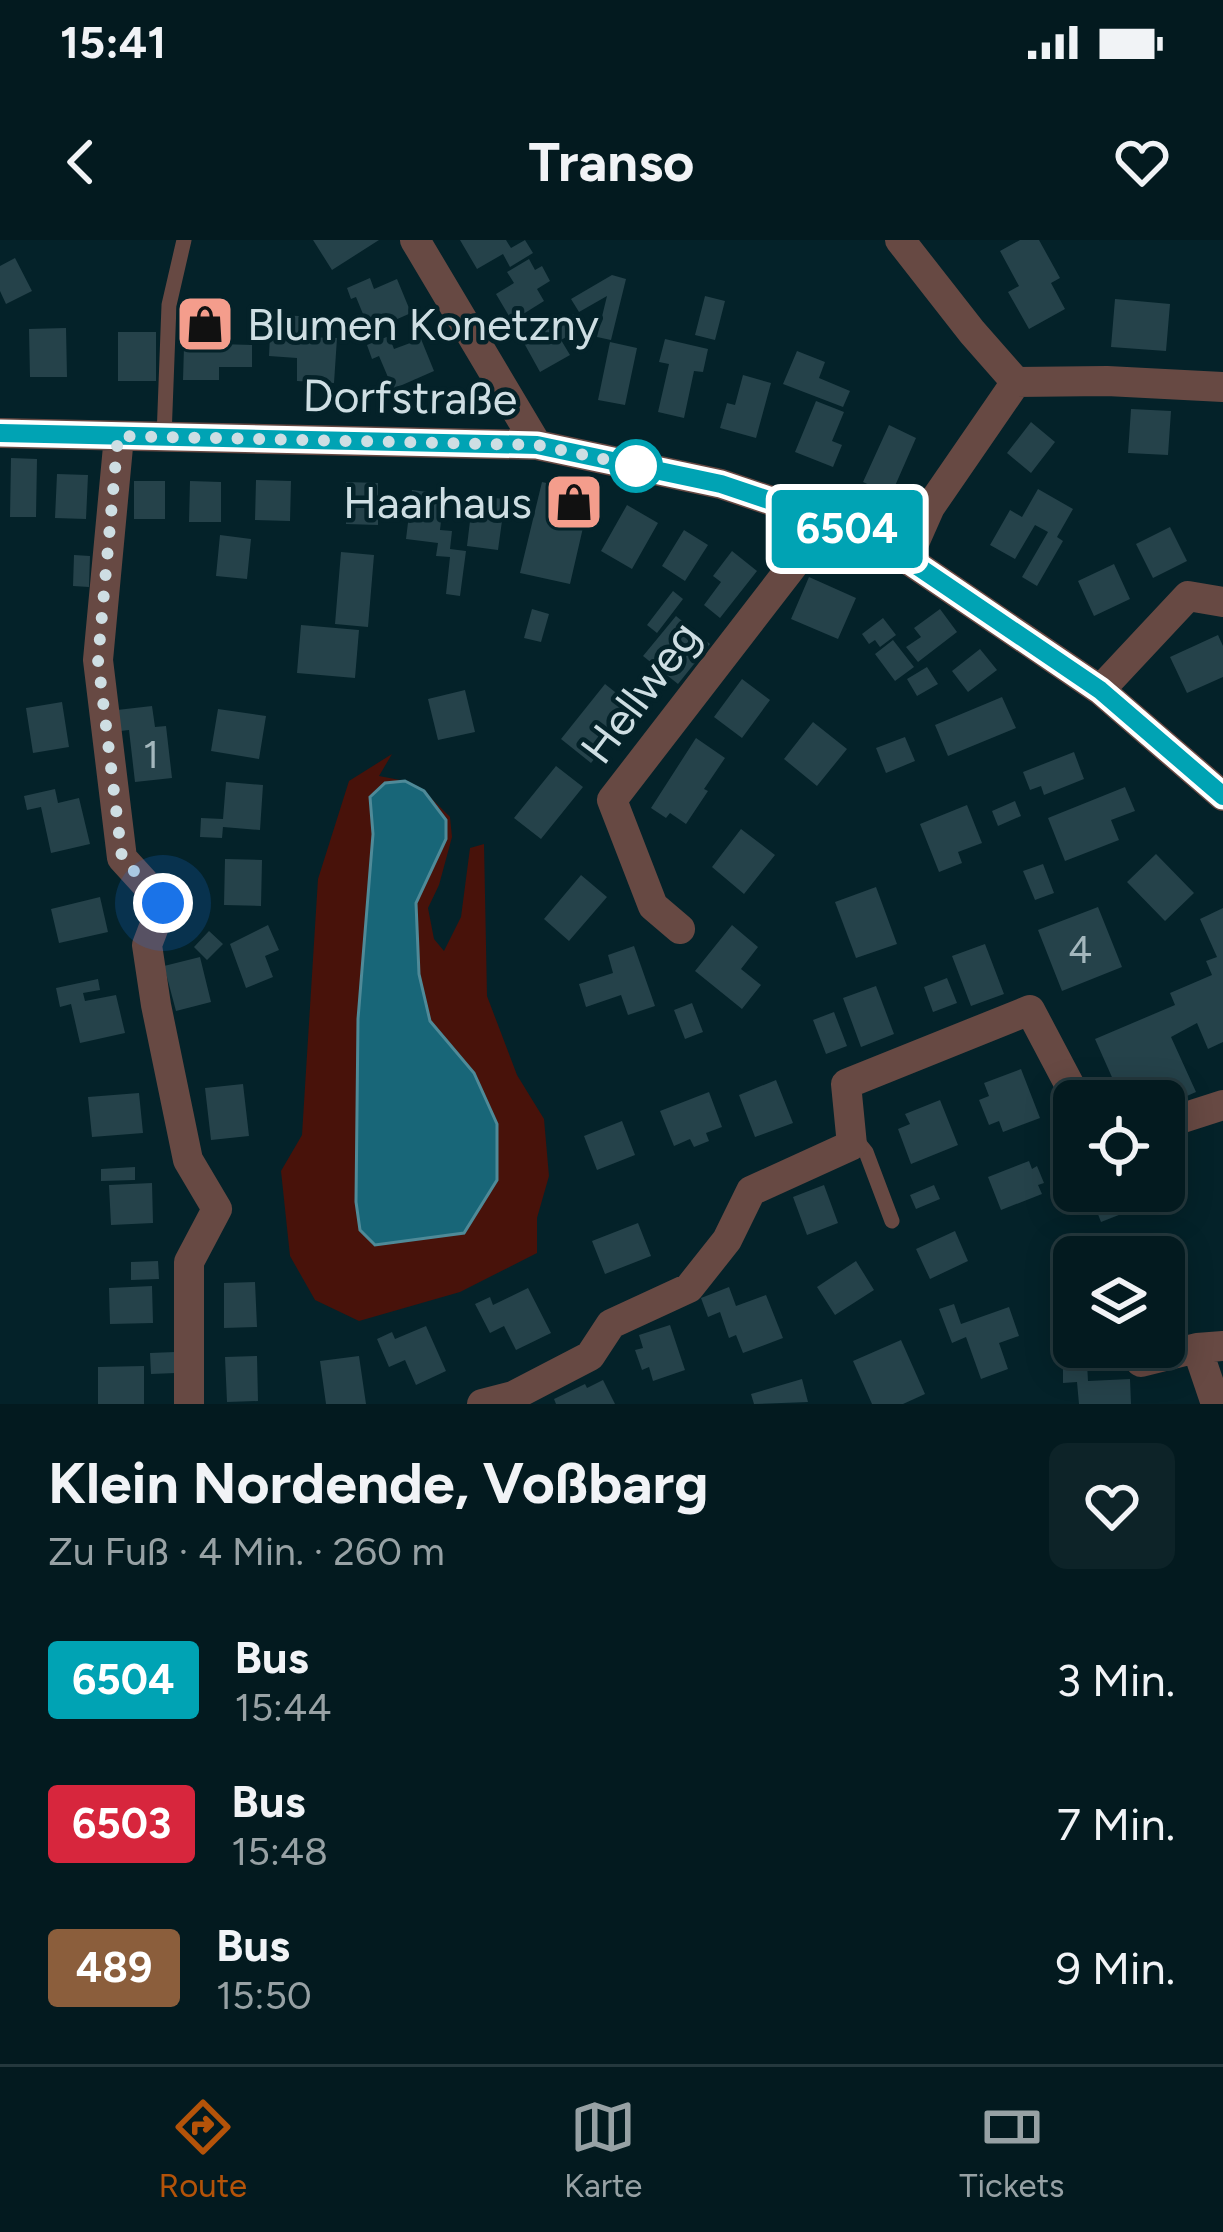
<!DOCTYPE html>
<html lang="de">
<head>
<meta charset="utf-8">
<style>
  body { margin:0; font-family:Figtree,sans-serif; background:#0d2328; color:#f1f3f6; height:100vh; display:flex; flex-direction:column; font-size:45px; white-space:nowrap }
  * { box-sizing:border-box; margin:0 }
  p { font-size:39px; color:#97a1a4 }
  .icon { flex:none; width:66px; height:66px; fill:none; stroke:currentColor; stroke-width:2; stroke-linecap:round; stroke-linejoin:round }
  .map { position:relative; height:1164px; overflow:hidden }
  .panel { display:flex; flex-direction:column; background:#031a1f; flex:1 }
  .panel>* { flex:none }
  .badge { padding:0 24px; border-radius:9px; font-size:42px; line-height:78px }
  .fabs { position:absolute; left:1053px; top:840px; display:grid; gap:24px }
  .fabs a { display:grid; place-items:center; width:132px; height:132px; border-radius:18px; background:#031a1f; box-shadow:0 6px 30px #0003,0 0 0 3px #24383d; font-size:60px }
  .you { position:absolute; width:60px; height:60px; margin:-30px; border:9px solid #fff; border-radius:50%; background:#1a73e8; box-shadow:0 0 0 18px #1a73e833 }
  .map>.badge { position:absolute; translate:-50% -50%; box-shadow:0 0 0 6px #fff }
  .round { display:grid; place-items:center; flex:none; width:126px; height:126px; border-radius:18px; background:#0d2328 }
  .head { display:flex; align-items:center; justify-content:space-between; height:204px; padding:0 48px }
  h1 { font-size:57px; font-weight:700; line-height:90px }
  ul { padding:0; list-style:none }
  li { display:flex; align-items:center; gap:36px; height:144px; padding:0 48px }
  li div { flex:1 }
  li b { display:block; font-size:45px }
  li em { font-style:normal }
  li .badge { min-width:132px; font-weight:700; text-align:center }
  .status { display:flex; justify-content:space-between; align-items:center; height:84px; padding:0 60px; background:#031a1f; direction:ltr }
  .status svg { height:33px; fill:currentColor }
  header { display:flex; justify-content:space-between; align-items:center; height:156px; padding:0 48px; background:#031a1f; font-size:54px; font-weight:700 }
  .menu { display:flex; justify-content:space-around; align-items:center; height:168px; border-top:3px solid #24383d; background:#031a1f; font-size:33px; color:#97a1a4 }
  .menu a { display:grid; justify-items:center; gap:6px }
  .menu .current { color:#b45309 }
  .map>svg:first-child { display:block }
  .green { fill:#48120a }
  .water { fill:#186678; stroke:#4f8a98; stroke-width:3 }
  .building { fill:#25424a }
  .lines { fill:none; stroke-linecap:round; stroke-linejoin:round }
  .service { stroke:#674943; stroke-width:15 }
  .minor { stroke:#674943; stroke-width:30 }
  .line-casing { stroke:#fff; stroke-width:27 }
  .line { stroke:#00a3b4; stroke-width:18 }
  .walk { stroke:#cedee3; stroke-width:12; stroke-dasharray:0 21.6 }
  .stop-dot { fill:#fff; stroke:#00a3b4; stroke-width:6 }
  .labels { text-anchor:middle; stroke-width:9; stroke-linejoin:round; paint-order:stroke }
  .number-label { font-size:39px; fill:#a4b7bd }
  .poi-label { font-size:45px; fill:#cedee3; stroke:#042229; text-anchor:start }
  .street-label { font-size:45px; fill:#cedee3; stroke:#042229 }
</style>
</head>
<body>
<div class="status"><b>15:41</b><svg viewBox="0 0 49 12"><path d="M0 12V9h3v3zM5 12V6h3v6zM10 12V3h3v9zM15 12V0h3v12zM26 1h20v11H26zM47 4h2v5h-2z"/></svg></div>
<header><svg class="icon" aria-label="back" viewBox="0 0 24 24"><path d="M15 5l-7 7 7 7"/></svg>Transo<svg class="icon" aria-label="heart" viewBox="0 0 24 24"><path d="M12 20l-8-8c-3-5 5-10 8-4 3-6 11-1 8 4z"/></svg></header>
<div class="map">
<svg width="1223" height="1164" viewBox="0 0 1223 1164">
  <rect width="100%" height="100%" fill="#042229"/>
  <path class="green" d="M 392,514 L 379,536 L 405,541 L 385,543 L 370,557 L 373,594 L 358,779 L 356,962 L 375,1005 L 464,993 L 474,833 L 430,781 L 419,734 L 416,663 L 446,598 L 446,580 L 424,551 L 450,577 L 452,597 L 439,645 L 428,668 L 434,699 L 444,711 L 461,677 L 470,608 L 484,604 L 487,756 L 517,835 L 544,879 L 549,936 L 537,978 L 537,1013 L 460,1052 L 359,1081 L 315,1060 L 290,1016 L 281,931 L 302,895 L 318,639 L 349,541 Z"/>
  <path class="water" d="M 405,541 L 424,551 L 446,580 L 446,599 L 416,663 L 419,734 L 430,781 L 474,833 L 497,884 L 497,940 L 464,993 L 375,1005 L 360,990 L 356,962 L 358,779 L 373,594 L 370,557 L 385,543 Z"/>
  <path class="building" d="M 313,0 L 379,0 L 332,30 Z
    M 460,0 L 506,0 L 511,8 L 525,0 L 533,13 L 510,27 L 503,14 L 477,29 Z
    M 1020,0 L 1039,0 L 1060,38 L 1051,43 L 1065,69 L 1029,89 L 1008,52 L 1019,46 L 1000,11 Z
    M 15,18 L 32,51 L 6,64 L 0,51 L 0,26 Z
    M 529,19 L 535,30 L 542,26 L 550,41 L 537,49 L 544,61 L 512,81 L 496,54 L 514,43 L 507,32 Z
    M 612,35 L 626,39 L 611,100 L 597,97 L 607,56 L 579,72 L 571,59 Z
    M 370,38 L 374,49 L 397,39 L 411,73 L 370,91 L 356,57 L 351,59 L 347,48 Z
    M 705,56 L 725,61 L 715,100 L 695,95 Z
    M 1115,59 L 1170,64 L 1166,111 L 1111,107 Z
    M 191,64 L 220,65 L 220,104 L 252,105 L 252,127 L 219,127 L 219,140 L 183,140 L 184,107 L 190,107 Z
    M 574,74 L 582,88 L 561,100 L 570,115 L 540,132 L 524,103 Z
    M 271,75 L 299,76 L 299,97 L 337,98 L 334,143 L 297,141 L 297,118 L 269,116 Z
    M 66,88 L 67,137 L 30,137 L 29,89 Z
    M 118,92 L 156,92 L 156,141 L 118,141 Z
    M 389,96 L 394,109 L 421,99 L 434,131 L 393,149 L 379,116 L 372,119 L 367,105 Z
    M 665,99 L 708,109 L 703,132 L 694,131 L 684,178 L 658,172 L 669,124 L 659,122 Z
    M 610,102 L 637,108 L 625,165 L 598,160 Z
    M 797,111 L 825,122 L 819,138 L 850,151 L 843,167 L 783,144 Z
    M 743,135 L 771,143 L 756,198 L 720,188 L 727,163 L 735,165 Z
    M 816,161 L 844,172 L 832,201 L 842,205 L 833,227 L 795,212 Z
    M 1131,169 L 1171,171 L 1168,215 L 1128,213 Z
    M 1031,182 L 1055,202 L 1031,233 L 1007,213 Z
    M 889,185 L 916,198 L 891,255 L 863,242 Z
    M 11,218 L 37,219 L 36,277 L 10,277 Z
    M 57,234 L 88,235 L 86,279 L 55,278 Z
    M 256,240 L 291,241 L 290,281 L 255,280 Z
    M 134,241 L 165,241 L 165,279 L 134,279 Z
    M 190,241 L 221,242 L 221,282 L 189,282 Z
    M 346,242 L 378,243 L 378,285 L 346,284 Z
    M 542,242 L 591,253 L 570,344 L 520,333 Z
    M 1038,249 L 1073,269 L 1057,297 L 1063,301 L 1037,346 L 1022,337 L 1048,292 L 1035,285 L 1015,319 L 990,305 L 1010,270 L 1022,277 Z
    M 412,250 L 444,254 L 440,290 L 452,291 L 450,309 L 466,311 L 460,356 L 446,354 L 450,317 L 436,316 L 438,303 L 406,299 Z
    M 473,256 L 505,259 L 498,310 L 467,306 Z
    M 627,265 L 658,283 L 632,329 L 601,311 Z
    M 1170,287 L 1187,321 L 1153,338 L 1136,304 Z
    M 684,290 L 708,305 L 685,341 L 662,326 Z
    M 220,295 L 251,299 L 247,339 L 216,336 Z
    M 732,311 L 757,331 L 720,378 L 704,365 L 721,342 L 713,336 Z
    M 341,312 L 374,315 L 368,387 L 335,384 Z
    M 74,315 L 90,316 L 89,347 L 73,346 Z
    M 1114,324 L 1130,359 L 1094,376 L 1078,341 Z
    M 809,337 L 856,358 L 838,399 L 791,379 Z
    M 673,351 L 683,359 L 657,393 L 647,385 Z
    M 532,369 L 549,374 L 541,402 L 524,398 Z
    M 940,369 L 957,392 L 918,422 L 906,407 L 921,397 L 914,388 Z
    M 676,376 L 710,404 L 678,444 L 643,416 Z
    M 883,378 L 896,395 L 880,407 L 875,400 L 869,404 L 862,394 Z
    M 301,385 L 359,390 L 355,438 L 297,433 Z
    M 1218,395 L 1223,406 L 1223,437 L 1187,453 L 1170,417 Z
    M 893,400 L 914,427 L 895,441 L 875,414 Z
    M 980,409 L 997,430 L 968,452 L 952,431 Z
    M 927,427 L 938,444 L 917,456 L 907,439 Z
    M 742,439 L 770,460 L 742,498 L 714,477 Z
    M 605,444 L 635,468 L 591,523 L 561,499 Z
    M 465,450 L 475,492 L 438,500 L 428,459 Z
    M 1002,457 L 1016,488 L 948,516 L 935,485 Z
    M 62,462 L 69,507 L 33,513 L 26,468 Z
    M 152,466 L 155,487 L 166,486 L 172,538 L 135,542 L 129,490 L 120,491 L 117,470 Z
    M 218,469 L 266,476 L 259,519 L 211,511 Z
    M 813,482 L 847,509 L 817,546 L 784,519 Z
    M 905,497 L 915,521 L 886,533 L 876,508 Z
    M 696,498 L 725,518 L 704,549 L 708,551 L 686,584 L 670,573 L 666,578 L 651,568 Z
    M 1074,512 L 1084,539 L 1044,555 L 1041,546 L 1030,550 L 1023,532 Z
    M 556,526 L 583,547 L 541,599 L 514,578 Z
    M 226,542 L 263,545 L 260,590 L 223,587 L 222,598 L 200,597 L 201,578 L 223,579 Z
    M 1125,547 L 1135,571 L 1111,580 L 1119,600 L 1065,621 L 1048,578 Z
    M 55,549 L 58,563 L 79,558 L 90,604 L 51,613 L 41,567 L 27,570 L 24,556 Z
    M 1015,561 L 1021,576 L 998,586 L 992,571 Z
    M 967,565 L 982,603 L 958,612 L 962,623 L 939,632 L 920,584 Z
    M 741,589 L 775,615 L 744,654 L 712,627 Z
    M 1156,614 L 1194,653 L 1165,681 L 1127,642 Z
    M 225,619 L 262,620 L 261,666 L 224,665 Z
    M 1043,624 L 1054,653 L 1035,660 L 1023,631 Z
    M 581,635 L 607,657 L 569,701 L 544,679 Z
    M 876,647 L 897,704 L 856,718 L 835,662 Z
    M 100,657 L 108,692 L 59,703 L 51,669 Z
    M 1098,667 L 1122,727 L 1062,751 L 1038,690 Z
    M 1223,668 L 1223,802 L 1208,809 L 1197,783 L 1171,797 L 1196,852 L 1164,866 L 1164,861 L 1154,861 L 1145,842 L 1119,853 L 1095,799 L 1175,765 L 1170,753 L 1212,735 L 1206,721 L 1217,717 L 1200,679 Z
    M 268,685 L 279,710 L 265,716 L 273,737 L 246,748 L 230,704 Z
    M 732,685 L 758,707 L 741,729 L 761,745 L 742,769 L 695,731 Z
    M 209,691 L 223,704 L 207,720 L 194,707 Z
    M 985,704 L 1004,754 L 971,766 L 952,716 Z
    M 634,706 L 655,766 L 628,775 L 621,755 L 586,767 L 579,744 L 613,733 L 608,715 Z
    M 200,717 L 211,762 L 176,771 L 164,726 Z
    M 947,738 L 957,763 L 933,772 L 924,747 Z
    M 98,739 L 100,750 L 83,753 L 85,761 L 116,755 L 125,793 L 80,803 L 71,764 L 60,767 L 56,748 Z
    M 876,746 L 894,794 L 861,807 L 843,758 Z
    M 692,763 L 703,792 L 685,799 L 674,770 Z
    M 834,772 L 847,806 L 826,814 L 813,780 Z
    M 1021,829 L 1040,878 L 1003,892 L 999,881 L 989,885 L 979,860 L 989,856 L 984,843 Z
    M 776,840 L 793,883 L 755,897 L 739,855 Z
    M 243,844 L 249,896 L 211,900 L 205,848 Z
    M 709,852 L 722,887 L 706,893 L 709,901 L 694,907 L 690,899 L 674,906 L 660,871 Z
    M 139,853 L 143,893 L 92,897 L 88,857 Z
    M 940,860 L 958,905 L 911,924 L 898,889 L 910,884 L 905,874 Z
    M 622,881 L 635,915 L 597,930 L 584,896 Z
    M 1029,921 L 1032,929 L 1037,926 L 1044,943 L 1038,945 L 1042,954 L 1001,970 L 988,937 Z
    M 135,927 L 135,940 L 101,941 L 101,929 Z
    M 152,943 L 153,983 L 111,985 L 109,945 Z
    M 824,945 L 838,983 L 807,995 L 793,957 Z
    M 934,945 L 940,959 L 916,969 L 910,955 Z
    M 1089,951 L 1127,951 L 1134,969 L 1101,982 Z
    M 638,983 L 651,1016 L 605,1034 L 592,1001 Z
    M 955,991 L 968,1021 L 930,1039 L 916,1009 Z
    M 1168,1008 L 1187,1067 L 1164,1075 L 1164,1017 L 1142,1016 Z
    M 158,1021 L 159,1039 L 131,1040 L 131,1022 Z
    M 856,1021 L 874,1050 L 835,1075 L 817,1047 Z
    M 255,1042 L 257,1087 L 224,1088 L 224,1043 Z
    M 152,1046 L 153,1083 L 110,1084 L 109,1048 Z
    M 729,1047 L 736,1066 L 766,1055 L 783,1098 L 743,1113 L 736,1095 L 729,1098 L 720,1072 L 708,1077 L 701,1058 Z
    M 528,1048 L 551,1093 L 516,1110 L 504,1086 L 490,1093 L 475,1064 L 490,1057 L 493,1065 Z
    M 954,1064 L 961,1084 L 1009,1067 L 1019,1096 L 999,1103 L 1008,1129 L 981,1139 L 966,1097 L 952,1103 L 939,1069 Z
    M 1074,1070 L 1074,1104 L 1061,1105 L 1058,1071 Z
    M 670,1085 L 685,1130 L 653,1141 L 649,1127 L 642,1130 L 635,1110 L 643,1108 L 639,1095 Z
    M 426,1086 L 446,1131 L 416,1145 L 405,1120 L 389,1127 L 377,1099 L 392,1092 L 395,1099 Z
    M 901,1100 L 925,1154 L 903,1164 L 872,1164 L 853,1121 Z
    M 1094,1107 L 1121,1107 L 1122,1124 L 1095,1126 Z
    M 175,1112 L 176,1133 L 151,1134 L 150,1113 Z
    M 257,1116 L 258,1161 L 227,1162 L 225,1117 Z
    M 359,1116 L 366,1164 L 326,1164 L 320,1121 Z
    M 1087,1123 L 1088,1141 L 1130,1139 L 1131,1164 L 1079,1164 L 1077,1142 L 1063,1143 L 1063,1124 Z
    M 144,1126 L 144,1164 L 98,1164 L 98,1127 Z
    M 802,1139 L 808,1162 L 754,1164 L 751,1154 Z
    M 603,1140 L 615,1164 L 556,1164 L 554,1159 L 585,1144 L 587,1148 Z"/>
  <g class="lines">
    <path class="service" d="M 164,197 L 169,65 L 184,0
      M 853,896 L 866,912 L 892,981"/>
    <path class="minor" d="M 415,0 L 537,205
      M 900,0 L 972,92 L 1016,142 L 1107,141 L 1223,147
      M 0,193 L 537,205 L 721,244 L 828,280 L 907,319 L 1100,450 L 1223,556
      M 119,196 L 98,420 L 122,618 L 163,663 L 147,705 L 156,765 L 188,920 L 217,969 L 189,1022 L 189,1164
      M 907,319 L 930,267 L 1016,142
      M 1100,450 L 1188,356 L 1223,362
      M 680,689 L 653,666 L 612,560 L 828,280
      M 1164,884 L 1223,865
      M 1197,1108 L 1216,1164
      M 1141,1122 L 1197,1108 L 1223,1106
      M 482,1164 L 513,1156 L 590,1116 L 611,1084 L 689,1048 L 727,1000 L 751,951 L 852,905 L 846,844 L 1030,770 L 1078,861"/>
  </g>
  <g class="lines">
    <defs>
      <path id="line" d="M 0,193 L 537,205 L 721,244 L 828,280 L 907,319 L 1100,450 L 1223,556"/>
    </defs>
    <use href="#line" class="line-casing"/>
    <use href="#line" class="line"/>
    <path class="walk" d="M 163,663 L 122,618 L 98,420 L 118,196 L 537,205 L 636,226"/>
  </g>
  <defs>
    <symbol id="shop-square" viewBox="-11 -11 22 22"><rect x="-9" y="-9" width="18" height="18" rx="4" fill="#f49d8c" stroke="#042229"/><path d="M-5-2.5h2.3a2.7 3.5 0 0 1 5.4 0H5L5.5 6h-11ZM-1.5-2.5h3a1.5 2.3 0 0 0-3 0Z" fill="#111"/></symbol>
  </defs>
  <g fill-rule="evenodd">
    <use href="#shop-square" x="172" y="51" width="66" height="66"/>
    <use href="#shop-square" x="541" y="229" width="66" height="66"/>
  </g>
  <circle class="stop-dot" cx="636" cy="226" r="24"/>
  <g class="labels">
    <g class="number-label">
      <text x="151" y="528">1</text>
      <text x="1080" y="723">4</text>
    </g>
    <g class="poi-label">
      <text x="247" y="100">Blumen Konetzny</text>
      <text x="532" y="278" text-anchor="end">Haarhaus</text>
    </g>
    <g class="street-label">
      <text transform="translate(410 157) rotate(1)" y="16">Dorfstraße</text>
      <text transform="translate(640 452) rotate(-53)" y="16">Hellweg</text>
    </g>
  </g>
</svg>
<div class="fabs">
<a><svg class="icon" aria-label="locate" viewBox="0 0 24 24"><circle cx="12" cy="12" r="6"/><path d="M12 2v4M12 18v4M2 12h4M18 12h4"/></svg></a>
<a><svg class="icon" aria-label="layers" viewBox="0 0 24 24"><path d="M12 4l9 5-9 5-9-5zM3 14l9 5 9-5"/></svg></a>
</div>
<div class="you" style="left:163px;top:663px"></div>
<b class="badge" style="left:847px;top:289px;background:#00a3b4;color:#fff">6504</b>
</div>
<section class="panel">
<div class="head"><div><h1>Klein Nordende, Voßbarg</h1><p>Zu Fuß · 4 Min. · 260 m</p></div><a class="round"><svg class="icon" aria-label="heart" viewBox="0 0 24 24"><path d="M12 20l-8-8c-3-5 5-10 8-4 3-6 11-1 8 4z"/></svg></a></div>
<ul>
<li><span class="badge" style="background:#00a3b4;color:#fff">6504</span><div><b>Bus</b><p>15:44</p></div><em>3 Min.</em></li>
<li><span class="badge" style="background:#d7263d;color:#fff">6503</span><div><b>Bus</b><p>15:48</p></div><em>7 Min.</em></li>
<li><span class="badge" style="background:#8b5e3c;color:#fff">489</span><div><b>Bus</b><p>15:50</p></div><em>9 Min.</em></li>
</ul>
</section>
<nav class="menu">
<a class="current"><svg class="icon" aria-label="directions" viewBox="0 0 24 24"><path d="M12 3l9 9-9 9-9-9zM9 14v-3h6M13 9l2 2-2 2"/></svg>Route</a>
<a><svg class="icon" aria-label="map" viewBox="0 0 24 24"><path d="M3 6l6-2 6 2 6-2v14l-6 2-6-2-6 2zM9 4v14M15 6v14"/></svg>Karte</a>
<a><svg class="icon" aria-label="tickets" viewBox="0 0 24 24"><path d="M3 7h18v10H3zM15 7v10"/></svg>Tickets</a>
</nav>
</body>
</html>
